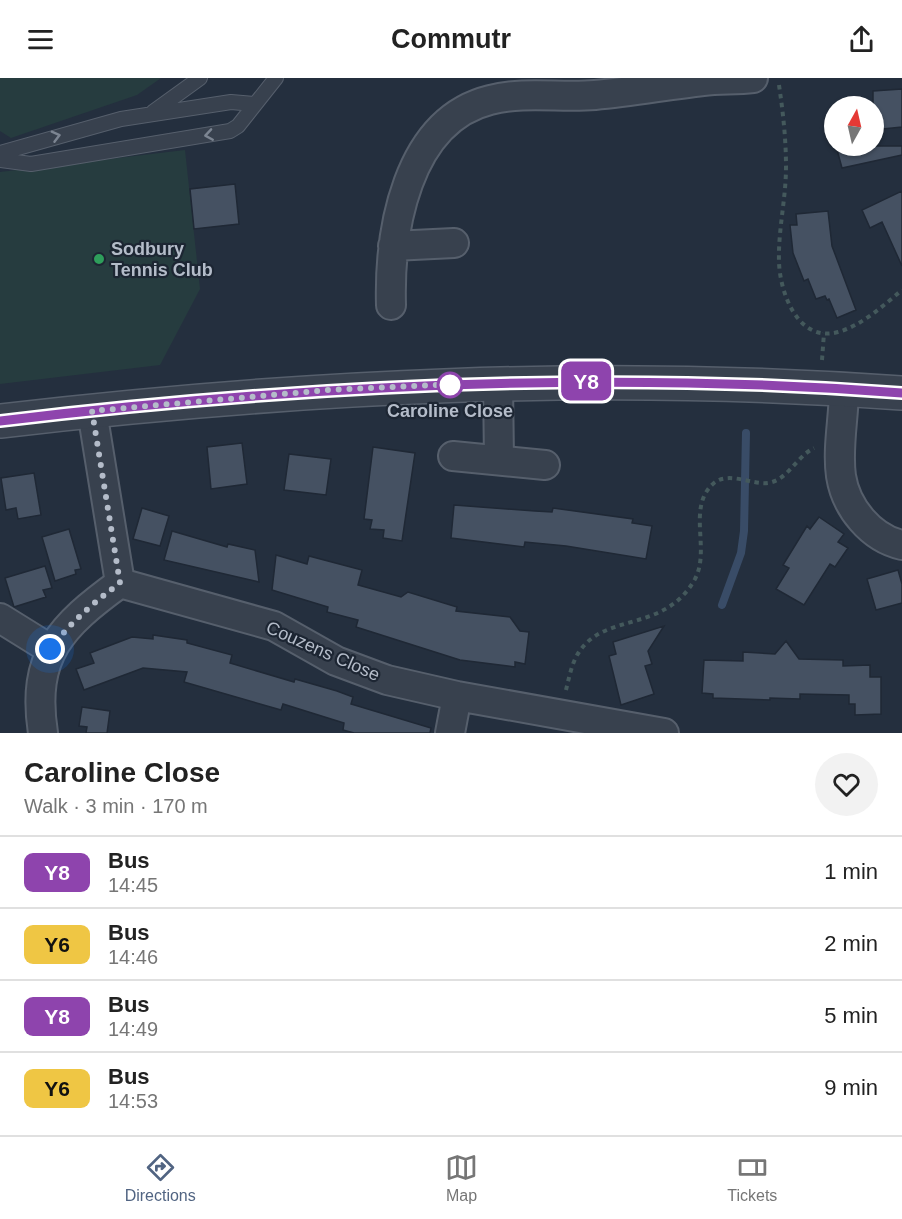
<!DOCTYPE html>
<html lang="en">
<head>
<meta charset="utf-8">
<style>
  body { margin:0; font-family:Arial,sans-serif; background:#f2f2f2; color:#222; height:100vh; display:flex; flex-direction:column; font-size:22px; white-space:nowrap }
  * { box-sizing:border-box; margin:0 }
  p { font-size:20px; color:#767676 }
  .icon { flex:none; width:33px; height:33px; fill:none; stroke:currentColor; stroke-width:2; stroke-linecap:round; stroke-linejoin:round }
  .map { position:relative; height:655px; overflow:hidden }
  .details { display:flex; flex-direction:column; background:#fff; flex:1 }
  .details>* { flex:none }
  .badge { padding:0 12px; border-radius:9px; font-size:21px; line-height:39px }
  .needle { width:39px; rotate:8deg }
  .fabs { position:absolute; left:824px; top:18px; display:grid; gap:12px }
  .fabs a { display:grid; place-items:center; width:60px; height:60px; border-radius:50%; background:#fff; box-shadow:0 2px 4px #0004; font-size:30px }
  .you { position:absolute; width:30px; height:30px; margin:-15px; border:4px solid #fff; border-radius:50%; background:#1a73e8; box-shadow:0 0 0 9px #1a73e833 }
  .map>.badge { position:absolute; translate:-50% -50%; box-shadow:0 0 0 3px #fff }
  .round { display:grid; place-items:center; flex:none; width:63px; height:63px; border-radius:32px; background:#f2f2f2 }
  .summary { display:flex; align-items:center; justify-content:space-between; height:102px; padding:0 24px }
  h1 { font-size:28px; font-weight:800; line-height:45px }
  ul { padding:0; list-style:none }
  li { display:flex; align-items:center; gap:18px; height:72px; padding:0 24px; border-top:2px solid #e0e0e0 }
  li div { flex:1 }
  li b { display:block; font-size:22px }
  li em { font-style:normal }
  li .badge { min-width:66px; font-weight:700; text-align:center }
  header { display:flex; justify-content:space-between; align-items:center; height:78px; padding:0 24px; background:#fff; font-size:27px; font-weight:800 }
  .menu { display:flex; justify-content:space-around; align-items:center; height:84px; border-top:2px solid #e0e0e0; background:#fff; font-size:16px; color:#767676 }
  .menu a { display:grid; justify-items:center; gap:3px }
  .menu .selected { color:#516482 }
  .map>svg:first-child { display:block }
  .green { fill:#263c3f }
  .lines { fill:none; stroke-linecap:round; stroke-linejoin:round }
  .stream { stroke:#394c67; stroke-width:8 }
  .building { fill:#455162; stroke:#1f2835; stroke-width:1.5 }
  .service-casing { stroke:#565f6c; stroke-width:16 }
  .minor-casing { stroke:#565f6c; stroke-width:32 }
  .tertiary-casing { stroke:#565f6c; stroke-width:36 }
  .path { stroke:#44595c; stroke-width:4; stroke-dasharray:4.5 4.5; stroke-linecap:butt }
  .service { stroke:#38414e; stroke-width:14 }
  .minor { stroke:#38414e; stroke-width:28 }
  .tertiary { stroke:#38414e; stroke-width:33 }
  .oneway { stroke:#7c8592 }
  .line-casing { stroke:#fff; stroke-width:14 }
  .line { stroke:#8e44ad; stroke-width:9 }
  .walk { stroke:#b4bcc9; stroke-width:6; stroke-dasharray:0 10.8 }
  .leisure-dot { fill:#2e9e5b; stroke:#1d2633; stroke-width:2 }
  .stop-dot { fill:#fff; stroke:#8e44ad; stroke-width:3 }
  .labels { text-anchor:middle; stroke-width:4.5; stroke-linejoin:round; paint-order:stroke }
  .poi-label { font-size:18px; font-weight:bold; fill:#b4bcc9; stroke:#1d2633; text-anchor:start }
  .stop-label { font-size:18px; font-weight:bold; fill:#b4bcc9; stroke:#1d2633 }
  .street-label { font-size:18px; fill:#b4bcc9; stroke:#1d2633 }
</style>
</head>
<body>
<header><svg class="icon" aria-label="menu" viewBox="0 0 24 24"><path d="M4 6h16M4 12h16M4 18h16"/></svg>Commutr<svg class="icon" aria-label="share" viewBox="0 0 24 24"><path d="M12 15V3M7 8l5-5 5 5M5 13v7h14v-7"/></svg></header>
<div class="map">
<svg width="902" height="655" viewBox="0 0 902 655">
  <rect width="100%" height="100%" fill="#242f3e"/>
  <path class="green" d="M 0,0 L 161,0 L 137,17 L 11,60 L 0,53 Z
    M 185,72 L 200,211 L 160,287 L 0,306 L 0,94 Z"/>
  <g class="lines">
    <path class="stream" d="M 722,527 L 741,475 L 744,453 L 746,355"/>
  </g>
  <path class="building" d="M 902,11 L 902,49 L 873,52 L 873,13 Z
    M 836,68 L 902,68 L 902,77 L 842,90 Z
    M 235,106 L 239,146 L 194,151 L 190,111 Z
    M 902,113 L 902,188 L 882,144 L 870,150 L 862,132 Z
    M 828,133 L 832,168 L 856,232 L 837,240 L 829,221 L 827,222 L 825,218 L 816,221 L 808,201 L 804,203 L 793,175 L 790,147 L 797,147 L 796,136 Z
    M 242,365 L 247,406 L 211,411 L 207,369 Z
    M 373,369 L 415,375 L 402,463 L 383,460 L 384,452 L 370,451 L 372,442 L 364,441 Z
    M 289,376 L 331,381 L 326,417 L 284,412 Z
    M 34,395 L 41,437 L 18,441 L 16,430 L 6,432 L 1,400 Z
    M 454,427 L 535,433 L 552,434 L 553,430 L 633,441 L 632,445 L 652,448 L 646,481 L 566,468 L 525,464 L 524,469 L 451,460 Z
    M 142,430 L 169,438 L 160,468 L 133,461 Z
    M 819,439 L 844,456 L 838,464 L 848,470 L 835,489 L 830,486 L 804,527 L 776,511 L 789,490 L 783,487 L 807,448 L 810,451 Z
    M 69,451 L 81,491 L 75,492 L 76,496 L 55,503 L 42,459 Z
    M 172,453 L 227,469 L 228,466 L 255,472 L 259,504 L 164,482 Z
    M 276,477 L 307,486 L 309,478 L 362,492 L 358,507 L 401,519 L 408,514 L 457,529 L 456,533 L 510,539 L 520,553 L 529,554 L 525,586 L 515,584 L 515,589 L 460,582 L 356,549 L 358,542 L 327,534 L 328,529 L 272,512 Z
    M 45,488 L 52,510 L 43,512 L 46,519 L 14,529 L 5,500 Z
    M 898,492 L 902,506 L 902,525 L 876,532 L 867,501 Z
    M 664,548 L 648,573 L 652,586 L 645,588 L 654,616 L 621,627 L 609,578 L 616,576 L 613,564 Z
    M 153,557 L 187,562 L 187,565 L 232,577 L 230,585 L 294,604 L 295,601 L 337,613 L 353,619 L 351,626 L 431,650 L 430,655 L 354,655 L 343,652 L 344,645 L 283,626 L 281,632 L 184,604 L 187,594 L 143,590 L 84,612 L 76,591 L 94,585 L 90,575 L 132,559 L 153,561 Z
    M 786,563 L 799,581 L 843,582 L 843,588 L 870,587 L 870,599 L 881,599 L 881,636 L 855,637 L 855,626 L 849,626 L 849,617 L 800,616 L 800,621 L 770,620 L 770,622 L 713,620 L 713,616 L 702,615 L 704,582 L 743,583 L 743,574 L 775,576 Z
    M 82,629 L 110,633 L 107,655 L 86,655 L 87,649 L 79,648 Z"/>
  <g class="lines">
    <defs>
      <path id="service" d="M 153,34 L 200,0
        M 0,75 L 121,41 L 231,24 L 254,26
        M 0,82 L 31,86 L 230,53 L 238,48 L 276,0"/>
      <path id="minor" d="M 393,168 L 454,165
        M 391,227 C 389,154 406,43 490,22 C 525,13 560,20 595,17 C 631,14 667,7 703,3 C 720,1 736,2 753,0
        M 498,305 L 499,382
        M 844,311 C 844,339 837,370 841,398 C 846,430 871,460 902,467
        M 92,333 L 120,505
        M 453,378 L 545,387
        M 0,540 L 50,571
        M 43,655 C 31,577 61,548 120,505 L 274,548 L 336,583 L 387,602 L 457,618 L 664,655
        M 450,655 L 457,618"/>
      <path id="tertiary" d="M 0,343 C 301,308 599,293 902,315"/>
    </defs>
    <use href="#service" class="service-casing"/>
    <use href="#minor" class="minor-casing"/>
    <use href="#tertiary" class="tertiary-casing"/>
    <path class="path" d="M 779,7 C 783,34 786,61 786,89 C 786,121 778,152 779,184 C 780,215 798,265 838,254 C 861,248 884,227 902,212
      M 822,282 L 824,255
      M 566,612 C 569,600 572,584 579,574 C 605,534 665,555 695,501 C 711,471 686,429 714,405 C 729,393 752,407 768,405 C 788,402 796,379 814,370"/>
    <use href="#service" class="service"/>
    <use href="#minor" class="minor"/>
    <use href="#tertiary" class="tertiary"/>
  </g>
  <defs><path id="oneway-chevron" d="M-2-3.5L2.5 0L-2 3.5" fill="none" stroke-width="1.6" stroke-linecap="round" stroke-linejoin="round" transform="scale(1.5)"/></defs>
  <g class="oneway">
    <use href="#oneway-chevron" transform="translate(209 57) rotate(171)"/>
    <use href="#oneway-chevron" transform="translate(56 58) rotate(-15)"/>
  </g>
  <g class="lines">
    <defs>
      <path id="line" d="M 0,343 C 299,307 601,292 902,315"/>
    </defs>
    <use href="#line" class="line-casing"/>
    <use href="#line" class="line"/>
    <path class="walk" d="M 50,571 C 71,544 93,525 120,505 L 92,333 L 328,312 L 456,306 L 450,307"/>
  </g>
  <circle class="leisure-dot" cx="99" cy="181" r="6"/>
  <circle class="stop-dot" cx="450" cy="307" r="12"/>
  <g class="labels">
    <g class="poi-label">
      <text x="111" y="177">Sodbury<tspan x="111" dy="21">Tennis Club</tspan></text>
    </g>
    <g class="stop-label">
      <text x="450" y="339">Caroline Close</text>
    </g>
    <g class="street-label">
      <text transform="translate(323 573) rotate(24)" y="6">Couzens Close</text>
    </g>
  </g>
</svg>
<div class="fabs">
<a><svg class="needle" viewBox="-14 -14 28 28"><path d="M0-13l5 13h-10z" fill="#e53935"/><path d="M0 13l5-13h-10z" fill="#767676"/></svg></a>
</div>
<div class="you" style="left:50px;top:571px"></div>
<b class="badge" style="left:586px;top:303px;background:#8e44ad;color:#fff">Y8</b>
</div>
<section class="details">
<div class="summary"><div><h1>Caroline Close</h1><p>Walk · 3 min · 170 m</p></div><a class="round"><svg class="icon" aria-label="heart" viewBox="0 0 24 24"><path d="M12 20l-8-8c-3-5 5-10 8-4 3-6 11-1 8 4z"/></svg></a></div>
<ul>
<li><span class="badge" style="background:#8e44ad;color:#fff">Y8</span><div><b>Bus</b><p>14:45</p></div><em>1 min</em></li>
<li><span class="badge" style="background:#efc644;color:#111">Y6</span><div><b>Bus</b><p>14:46</p></div><em>2 min</em></li>
<li><span class="badge" style="background:#8e44ad;color:#fff">Y8</span><div><b>Bus</b><p>14:49</p></div><em>5 min</em></li>
<li><span class="badge" style="background:#efc644;color:#111">Y6</span><div><b>Bus</b><p>14:53</p></div><em>9 min</em></li>
</ul>
</section>
<nav class="menu">
<a class="selected"><svg class="icon" aria-label="directions" viewBox="0 0 24 24"><path d="M12 3l9 9-9 9-9-9zM9 14v-3h6M13 9l2 2-2 2"/></svg>Directions</a>
<a><svg class="icon" aria-label="map" viewBox="0 0 24 24"><path d="M3 6l6-2 6 2 6-2v14l-6 2-6-2-6 2zM9 4v14M15 6v14"/></svg>Map</a>
<a><svg class="icon" aria-label="tickets" viewBox="0 0 24 24"><path d="M3 7h18v10H3zM15 7v10"/></svg>Tickets</a>
</nav>
</body>
</html>
